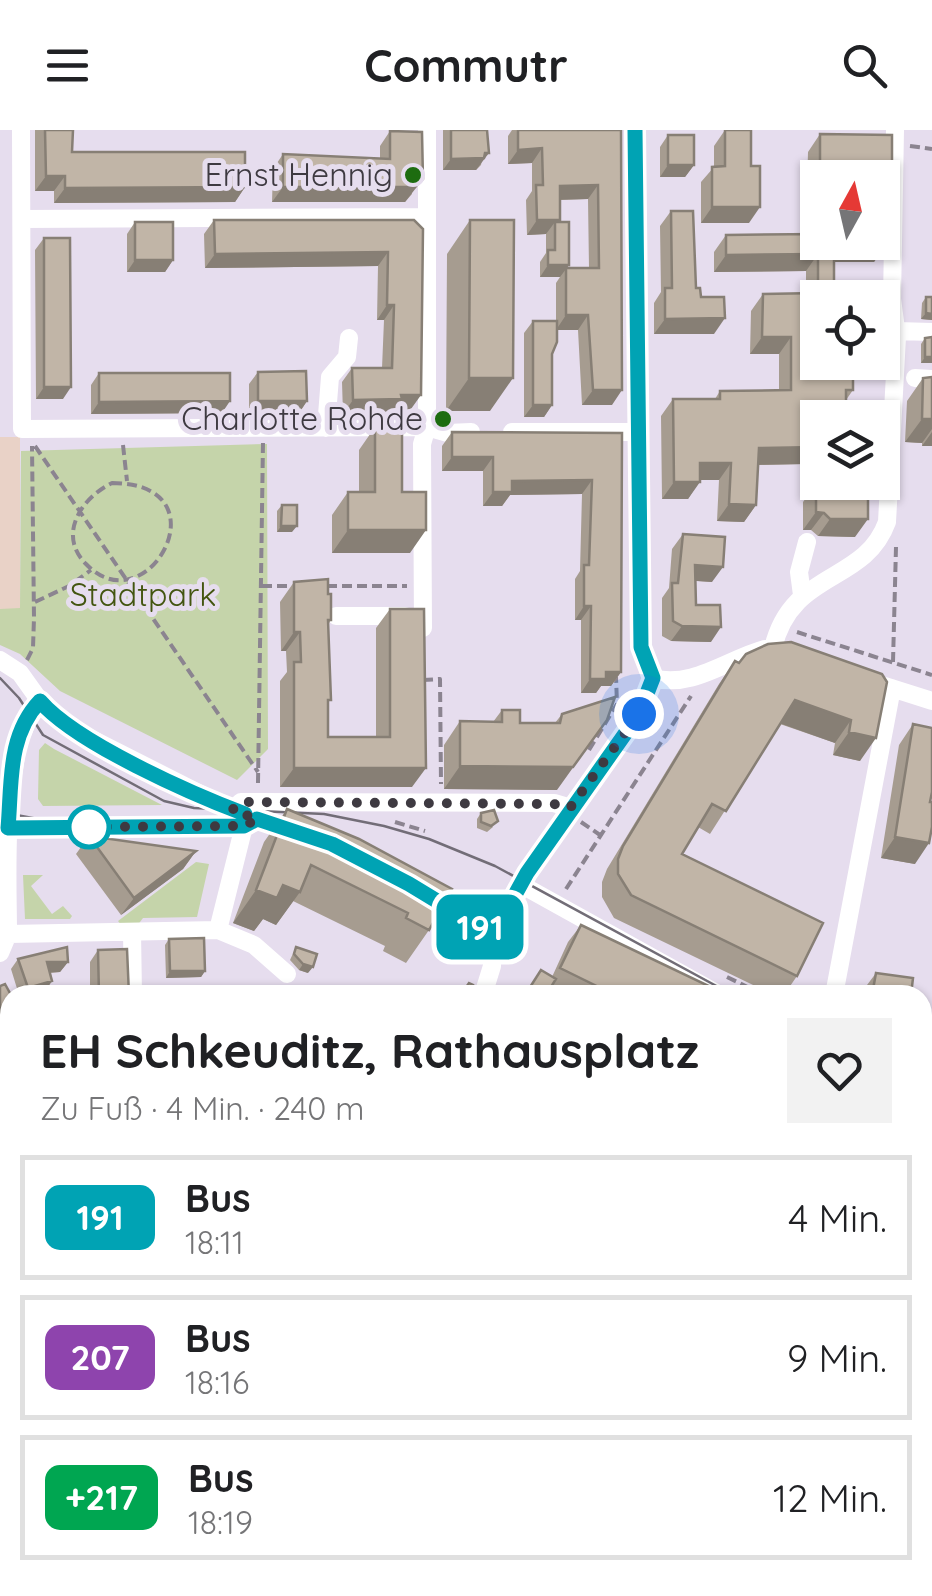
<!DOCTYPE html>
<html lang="de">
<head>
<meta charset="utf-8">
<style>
  body { margin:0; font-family:Quicksand,sans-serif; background:#f2f2f2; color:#202124; height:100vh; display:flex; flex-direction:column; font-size:38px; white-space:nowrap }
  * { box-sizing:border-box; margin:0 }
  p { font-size:32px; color:#757577 }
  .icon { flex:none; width:55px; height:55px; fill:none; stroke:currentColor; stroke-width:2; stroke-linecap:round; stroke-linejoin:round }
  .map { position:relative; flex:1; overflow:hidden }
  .sheet { position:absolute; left:0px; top:855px; width:932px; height:612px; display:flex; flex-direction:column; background:#fff; border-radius:30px 30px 0 0; box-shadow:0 2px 8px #0004 }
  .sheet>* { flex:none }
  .badge { padding:0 20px; border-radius:15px; font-size:35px; line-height:65px }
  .needle { width:65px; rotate:8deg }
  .fabs { position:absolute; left:800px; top:30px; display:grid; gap:20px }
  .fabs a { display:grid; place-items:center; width:100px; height:100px; border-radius:0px; background:#fff; box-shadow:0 2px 8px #0004; font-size:50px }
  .you { position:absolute; width:50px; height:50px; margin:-25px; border:8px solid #fff; border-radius:50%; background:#1a73e8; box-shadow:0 0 0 15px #1a73e833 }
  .map>.badge { position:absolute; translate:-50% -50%; box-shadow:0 0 0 5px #fff }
  .round { display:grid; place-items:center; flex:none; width:105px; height:105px; border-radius:0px; background:#f2f2f2 }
  .summary { display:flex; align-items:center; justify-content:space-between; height:170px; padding:0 40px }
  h1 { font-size:48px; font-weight:800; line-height:75px }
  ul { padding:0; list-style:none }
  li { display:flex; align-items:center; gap:30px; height:125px; margin:0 20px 15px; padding:0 20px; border:5px solid #e0e0e0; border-radius:0px }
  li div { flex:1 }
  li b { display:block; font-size:38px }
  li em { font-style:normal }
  li .badge { min-width:110px; font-weight:700; text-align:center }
  header { display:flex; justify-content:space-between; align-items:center; height:130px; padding:0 40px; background:#fff; font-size:45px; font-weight:800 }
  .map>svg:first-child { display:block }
  .education { fill:#e9d2c7 }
  .green { fill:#c5d4aa }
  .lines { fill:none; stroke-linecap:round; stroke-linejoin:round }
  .path { stroke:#8b8490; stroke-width:4; stroke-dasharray:10 5; stroke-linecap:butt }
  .minor { stroke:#fff; stroke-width:18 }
  .tram { stroke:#726d77; stroke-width:2.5 }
  .wall { fill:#a69c90; fill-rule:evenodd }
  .shaded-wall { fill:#877f75 }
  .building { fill:#c1b5a7; stroke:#877f75; stroke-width:2.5 }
  .line-casing { stroke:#fff; stroke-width:22 }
  .line { stroke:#00a3b4; stroke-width:15 }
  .walk { stroke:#3e3a41; stroke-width:10; stroke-dasharray:0 18 }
  .poi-dot { fill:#1d6c10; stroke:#e6ddee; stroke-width:4 }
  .stop-dot { fill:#fff; stroke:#00a3b4; stroke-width:5 }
  .labels { text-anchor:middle; stroke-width:10; stroke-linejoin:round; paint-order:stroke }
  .poi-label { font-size:32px; fill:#3e3a41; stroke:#e6ddee; text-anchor:end }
  .park-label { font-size:32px; fill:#435510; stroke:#e6ddee }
</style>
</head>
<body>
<header><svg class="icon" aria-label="menu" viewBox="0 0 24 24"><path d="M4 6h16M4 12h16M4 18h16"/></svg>Commutr<svg class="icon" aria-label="search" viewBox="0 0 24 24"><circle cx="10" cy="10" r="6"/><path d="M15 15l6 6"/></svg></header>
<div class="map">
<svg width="932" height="1466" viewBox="0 0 932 1466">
  <rect width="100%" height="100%" fill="#e6ddee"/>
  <path class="education" d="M 0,307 L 20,307 L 20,479 L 0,479 Z"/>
  <path class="green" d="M 267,314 L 268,619 L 237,650 L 60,561 L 20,524 L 0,515 L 0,479 L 20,478 L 21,321 Z
    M 45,613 L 54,619 L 162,675 L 43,676 L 38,669 L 39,620 Z
    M 196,732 L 209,734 L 197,787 L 143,788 L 137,796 L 122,796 L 118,791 Z
    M 23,745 L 43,745 L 31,756 L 52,784 L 63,776 L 72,786 L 70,789 L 25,789 Z
    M 335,1458 L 436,1458 L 432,1466 L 397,1466 L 368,1459 L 365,1466 L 335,1466 Z"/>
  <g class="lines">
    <path class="path" d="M 910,16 L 932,19
      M 123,315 L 127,351
      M 35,316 L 258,642
      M 112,353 C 228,353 147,498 86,434 C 57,405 81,368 112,353 Z
      M 262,456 L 292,456
      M 327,456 L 407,456
      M 35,472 L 69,456 L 91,440
      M 797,502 L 932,545
      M 27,530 L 33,518 L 34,488 L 32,316
      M 893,532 L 896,417
      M 423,550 L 440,549 L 441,654
      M 589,620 L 617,574 L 616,547
      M 258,653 L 263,312
      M 395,692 L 425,701
      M 581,692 L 600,705
      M 566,759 L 691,566
      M 727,847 L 764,865
      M 922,939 L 932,943
      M 560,1458 L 560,1466
      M 748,1466 L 749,1458
      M 796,1466 L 804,1458"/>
    <path class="minor" d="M 21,0 L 22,299 L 427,297 L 448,303 L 471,302
      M 635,0 L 641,517 L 653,548
      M 22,89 L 427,87
      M 896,201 L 932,202
      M 915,248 L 932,249
      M 326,298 L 330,247 L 347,227 L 349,208
      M 512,302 L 637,302
      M 802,465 L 799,442 L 807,412
      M 336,486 L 405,486
      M 423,498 L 422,314 L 427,297 L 427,0
      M 773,518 C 792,439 864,455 887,392 L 897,207 L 892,169 L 895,0
      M 0,530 L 20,543 L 40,571 L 66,596 L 232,680 L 297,702
      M 653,548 C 692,559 728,529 765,519
      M 885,556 L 932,571
      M 232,680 L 241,672 L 554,673 L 571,678
      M 8,697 L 244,696 L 257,689
      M 520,754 L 720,865
      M 424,763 L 493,805
      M 218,800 L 244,696
      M 132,802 L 133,865
      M 8,804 L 218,800 L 254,815 L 287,844
      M 0,823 L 8,804 C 8,740 0,619 40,571
      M 483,865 L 492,836 L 493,805 L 518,758 L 567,683 L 639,584 L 653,548
      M 834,865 L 892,558
      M 922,993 L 932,999
      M 0,1019 L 2,1013 L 10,1008
      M 267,1458 L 283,1466"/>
    <path class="tram" d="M 0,548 L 19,568 L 43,605 L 164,671 L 194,678 L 324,684 L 384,696 L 429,709 L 495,736 L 733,865
      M 0,682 L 38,689 L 199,689
      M 922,957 L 932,963"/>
  </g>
  <path class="wall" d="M 35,0 L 73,0 L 72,22 L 245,57 L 235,72 L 54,73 L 54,61 L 35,61 Z
    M 443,0 L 487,0 L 481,35 L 476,40 L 443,40 Z
    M 512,0 L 621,0 L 612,275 L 582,275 L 578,200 L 557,200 L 552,224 L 552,275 L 544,287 L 524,287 L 524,203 L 533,191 L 556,191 L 556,153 L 560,147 L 540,147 L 540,132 L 546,123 L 546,104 L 527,105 L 526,70 L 532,61 L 532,33 L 508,34 L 508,6 ZM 588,69 L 589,138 L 567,138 L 569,135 L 559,92 L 560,90 L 560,70 Z
    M 725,0 L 749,93 L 701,93 L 701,52 L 714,37 L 714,16 Z
    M 390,1 L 412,64 L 405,72 L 272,72 L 273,39 L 283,24 L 380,28 L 380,16 Z
    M 820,4 L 892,40 L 882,53 L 882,48 L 818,48 L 818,57 L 807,57 L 808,22 Z
    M 668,5 L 694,35 L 685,47 L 660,47 L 660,17 Z
    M 671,81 L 696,158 L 714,204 L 654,204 L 654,173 L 661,162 L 660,96 Z
    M 882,83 L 886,83 L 886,115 L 874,132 L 834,132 L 834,164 L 887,165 L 885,213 L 882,217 L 882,168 L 818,168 L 818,232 L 853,232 L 853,260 L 846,270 L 846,288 L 818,288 L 818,341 L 805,341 L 805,334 L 758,335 L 756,375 L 744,392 L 717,391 L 719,350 L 700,350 L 688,369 L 662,369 L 661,286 L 673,269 L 715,269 L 720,261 L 779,260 L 779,224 L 750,224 L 751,181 L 763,164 L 806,163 L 806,141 L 714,142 L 714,122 L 726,105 L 818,104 L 818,112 L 882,112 Z
    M 214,90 L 414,90 L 411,279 L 394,280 L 392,283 L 343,284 L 342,252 L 352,238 L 382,238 L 384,190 L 377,190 L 378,136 L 205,138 L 204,104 Z
    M 470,90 L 490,281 L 446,281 L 447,124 Z
    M 135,92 L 173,130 L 165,142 L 127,142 L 127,104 Z
    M 44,108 L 63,269 L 36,269 L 35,120 Z
    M 926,167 L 932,167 L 932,190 L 921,189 L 922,173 Z
    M 925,208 L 932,233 L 921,233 L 921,214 Z
    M 258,242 L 307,271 L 299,283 L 249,283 L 249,254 Z
    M 99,243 L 222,283 L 91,284 L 91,255 Z
    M 932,247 L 932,316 L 922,316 L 922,313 L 905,312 L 907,271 L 923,248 Z
    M 375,297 L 402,362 L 410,423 L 332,423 L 332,385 L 348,362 L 359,362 L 359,320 Z
    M 452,302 L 622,303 L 621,542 L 611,556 L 601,556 L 596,563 L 581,563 L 581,490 L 575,490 L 575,449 L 580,441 L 582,364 L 510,365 L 502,376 L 483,376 L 483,341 L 442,341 L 442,316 Z
    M 816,354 L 855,407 L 818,406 L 811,400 L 803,400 L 803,372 Z
    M 282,375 L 292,402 L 277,402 L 277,381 Z
    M 683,404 L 712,452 L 696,451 L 696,475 L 711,512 L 671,511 L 662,506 L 662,468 L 669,458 L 672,419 Z
    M 294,452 L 328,464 L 331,490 L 328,495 L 328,607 L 376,607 L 376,498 L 390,479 L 412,657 L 280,657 L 280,551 L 287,542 L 286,521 L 281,521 L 280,472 Z
    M 735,531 L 739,533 L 882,544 L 860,631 L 833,625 L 835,613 L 780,594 L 710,704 L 698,697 L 682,724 L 797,846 L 784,865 L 774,865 L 614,788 L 602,767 L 602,752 L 607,739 L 719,554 Z
    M 502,580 L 520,593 L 555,593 L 562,584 L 557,660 L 444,659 L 444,615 L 460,591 L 493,592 Z
    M 913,594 L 915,734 L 881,728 L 899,615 Z
    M 287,679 L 429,800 L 406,833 L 383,821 L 385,816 L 293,771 L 276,795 L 263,789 L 254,801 L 233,793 L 264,712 Z
    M 481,683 L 493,697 L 487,702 L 477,698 L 477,689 Z
    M 89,706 L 196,721 L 183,739 L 121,785 L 76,724 Z
    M 581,795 L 709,865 L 566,865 L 550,858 L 552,847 L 568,812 Z
    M 169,809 L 205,841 L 201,847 L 166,848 L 165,815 Z
    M 296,817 L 308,843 L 299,840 L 290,830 Z
    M 98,820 L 129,865 L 90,865 L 90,832 Z
    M 18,829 L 68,832 L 60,842 L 50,843 L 52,851 L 45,861 L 33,865 L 19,865 L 11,839 Z
    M 876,843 L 911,865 L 866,865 L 867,855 Z
    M 10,947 L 10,996 L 3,997 L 0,991 L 0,950 Z
    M 9,1014 L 10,1014 L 10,1135 L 2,1133 L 0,1139 L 0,1046 Z
    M 0,1330 L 10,1335 L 10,1381 L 4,1390 L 0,1388 Z
    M 10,1447 L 10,1458 L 143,1458 L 146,1464 L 156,1464 L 156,1458 L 262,1458 L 281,1466 L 10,1466 L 5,1464 Z"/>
  <path class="shaded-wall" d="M 542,18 L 532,33 L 508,34 L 518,20 Z
    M 489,23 L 476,40 L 443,40 L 451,29 Z
    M 668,35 L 694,35 L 685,47 L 660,47 Z
    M 820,39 L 892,40 L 882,53 L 882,48 L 818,48 L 818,57 L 807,57 Z
    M 46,46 L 65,46 L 54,61 L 35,61 Z
    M 423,49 L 405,72 L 272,72 L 283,57 Z
    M 598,55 L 588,69 L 550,70 L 560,56 Z
    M 245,57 L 235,72 L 54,73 L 65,58 Z
    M 712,77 L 760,77 L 749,93 L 701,93 Z
    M 537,90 L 560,90 L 555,98 L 555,92 L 546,104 L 527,105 Z
    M 834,115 L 886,115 L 874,132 L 823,132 Z
    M 388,122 L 378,136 L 205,138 L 215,124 Z
    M 818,124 L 806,141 L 714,142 L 726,125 Z
    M 135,130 L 173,130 L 165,142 L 127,142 Z
    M 548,135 L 569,135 L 560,147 L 540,147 Z
    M 387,175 L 394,175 L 384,190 L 377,190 Z
    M 926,183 L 932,184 L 932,190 L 921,189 Z
    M 566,185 L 588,185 L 578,200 L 556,200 Z
    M 725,188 L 714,204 L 654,204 L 665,189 Z
    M 762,207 L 791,207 L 779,224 L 750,224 Z
    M 925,227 L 932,227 L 932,233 L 921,233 Z
    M 469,248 L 513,248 L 490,281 L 446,281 Z
    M 44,257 L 71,257 L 63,269 L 36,269 Z
    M 593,260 L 622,260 L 612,275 L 582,275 Z
    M 401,265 L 421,265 L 411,279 L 394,280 L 392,283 L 343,284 L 353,270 Z
    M 230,271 L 222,283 L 91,284 L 99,272 Z
    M 258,271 L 307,271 L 299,283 L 249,283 Z
    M 533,275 L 552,275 L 544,287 L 524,287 Z
    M 922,289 L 932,289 L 932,299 L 922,313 L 905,312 Z
    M 932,302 L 932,316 L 922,316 Z
    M 817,317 L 805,334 L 747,335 L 759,318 Z
    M 817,324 L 818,341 L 805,341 Z
    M 452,327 L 493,327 L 483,341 L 442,341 Z
    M 700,333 L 731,333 L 719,350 L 688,350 Z
    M 592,350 L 582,364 L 510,365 L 502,376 L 483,376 L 493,362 L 512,351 Z
    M 674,352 L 700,352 L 688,369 L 662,369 Z
    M 729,374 L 756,375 L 744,392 L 717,391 Z
    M 816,382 L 824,383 L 811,400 L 803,400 Z
    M 830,389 L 868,389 L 855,407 L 818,406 Z
    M 281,396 L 297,396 L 292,402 L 277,402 Z
    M 348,400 L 426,400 L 410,423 L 332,423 Z
    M 695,435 L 723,437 L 712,452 L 684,450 Z
    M 584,476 L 591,476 L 581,490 L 575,490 Z
    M 682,496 L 721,497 L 711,512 L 671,511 Z
    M 294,502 L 300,502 L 286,521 L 281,521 Z
    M 606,542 L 621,542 L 611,556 L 601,556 L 596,563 L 581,563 L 590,549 Z
    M 795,570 L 851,590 L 835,613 L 779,593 Z
    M 607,590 L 557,660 L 444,659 L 460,636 Z
    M 849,602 L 876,608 L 860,631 L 833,625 Z
    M 294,638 L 426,638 L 412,657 L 280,657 Z
    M 895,707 L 929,713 L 915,734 L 881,728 Z
    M 196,721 L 183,739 L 121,785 L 134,768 Z
    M 283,755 L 300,762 L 276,795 L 263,789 L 254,801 L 233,793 L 256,760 Z
    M 47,832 L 68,832 L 60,842 L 39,843 Z
    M 303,834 L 313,837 L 308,843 L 299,840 Z
    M 170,841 L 205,841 L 201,847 L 166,848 Z
    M 52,851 L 45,861 L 33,865 L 23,865 L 28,858 Z
    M 10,897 L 10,908 L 0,913 L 0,902 Z
    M 0,1022 L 10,1022 L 10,1028 L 3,1038 L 0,1038 Z
    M 922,1110 L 932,1112 L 932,1119 L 922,1117 Z
    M 8,1115 L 10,1115 L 10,1135 L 0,1132 Z
    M 0,1226 L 10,1226 L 10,1233 L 0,1233 Z
    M 922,1305 L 932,1305 L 932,1327 L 922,1327 Z
    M 599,1458 L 671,1458 L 667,1463 L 593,1466 Z
    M 38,1462 L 59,1466 L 36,1466 Z"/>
  <path class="building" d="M 45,0 L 73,0 L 72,22 L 245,22 L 245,57 L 65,58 L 65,46 L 46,46 Z
    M 451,0 L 487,0 L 489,23 L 485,23 L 484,28 L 451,29 Z
    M 518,0 L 621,0 L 622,260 L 593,260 L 588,185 L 566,185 L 566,138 L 599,138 L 598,55 L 560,56 L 560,90 L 537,90 L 536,55 L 543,55 L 542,18 L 518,20 Z
    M 725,0 L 751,0 L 751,36 L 760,36 L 760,77 L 712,77 L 712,37 L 725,36 Z
    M 390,1 L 422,2 L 423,49 L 415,57 L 283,57 L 283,24 L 390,29 Z
    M 820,4 L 892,5 L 892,40 L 820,39 Z
    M 668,5 L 694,5 L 694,35 L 668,35 Z
    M 671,81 L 693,81 L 696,158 L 700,158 L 701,167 L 724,167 L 725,188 L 665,189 L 665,158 L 672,158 Z
    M 882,83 L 886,83 L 886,115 L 834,115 L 834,164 L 887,165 L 885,213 L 882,213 L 882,168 L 818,168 L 818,232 L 853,232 L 853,260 L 846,260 L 846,288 L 818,288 L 818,324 L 817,317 L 759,318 L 756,375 L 729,374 L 731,333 L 700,333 L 700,352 L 674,352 L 673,269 L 720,269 L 720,261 L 791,260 L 791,207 L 762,207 L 763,164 L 818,163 L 818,124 L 726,125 L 726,105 L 818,104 L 818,112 L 882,112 Z
    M 214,90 L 414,90 L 423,99 L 421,265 L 401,265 L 402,269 L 353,270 L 352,238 L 392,238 L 394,175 L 387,175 L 388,122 L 215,124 Z
    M 470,90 L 514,90 L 513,248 L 469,248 Z
    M 135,92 L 173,92 L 173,130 L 135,130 Z
    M 555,92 L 569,92 L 569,135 L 548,135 L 548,120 L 555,120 Z
    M 44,108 L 70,108 L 71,257 L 44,257 Z
    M 926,167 L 932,167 L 932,184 L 926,183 Z
    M 533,191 L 557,191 L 557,212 L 552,224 L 552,275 L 533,275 Z
    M 932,207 L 932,227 L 925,227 L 925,208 Z
    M 306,241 L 307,271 L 258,271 L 258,242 Z
    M 99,243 L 230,243 L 230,271 L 99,272 Z
    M 932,247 L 932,289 L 922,289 L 923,248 Z
    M 375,297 L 402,297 L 402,362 L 426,362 L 426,400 L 348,400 L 348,362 L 375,362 Z
    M 452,302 L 622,303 L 621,542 L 606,542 L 606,549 L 590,549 L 591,476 L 584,476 L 584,435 L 589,435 L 592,350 L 512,351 L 512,362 L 493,362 L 493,327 L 452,327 Z
    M 816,354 L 868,354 L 868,389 L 830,389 L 824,383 L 816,382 Z
    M 282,375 L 297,375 L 297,396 L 281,396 Z
    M 683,404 L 725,407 L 723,437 L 695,435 L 696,475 L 720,475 L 721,497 L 682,496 L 673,491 L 672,453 L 678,453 Z
    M 328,449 L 328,464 L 331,464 L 331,490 L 328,490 L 331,570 L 328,570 L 328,607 L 390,607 L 390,479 L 424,479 L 426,638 L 294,638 L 294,532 L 301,532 L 300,502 L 294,502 L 294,452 Z
    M 791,512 L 882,544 L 887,552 L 876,608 L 849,602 L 851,590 L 795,570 L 726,681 L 712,674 L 682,724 L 823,793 L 797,846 L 631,765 L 618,744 L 618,729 L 623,716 L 735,531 L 739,533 L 746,524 L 768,514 Z
    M 615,567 L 607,590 L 573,637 L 460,636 L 460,591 L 502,592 L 502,580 L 520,580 L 520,593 L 560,593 L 562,584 Z
    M 913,594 L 932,598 L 932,662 L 930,672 L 932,672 L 932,697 L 929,713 L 895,707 Z
    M 287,679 L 359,709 L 452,759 L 429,800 L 406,788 L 408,783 L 311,735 L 300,762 L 283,755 L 277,768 L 256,760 Z
    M 494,680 L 498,691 L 491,696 L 481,692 L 481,683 Z
    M 89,706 L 196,721 L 134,768 Z
    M 581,795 L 713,858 L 709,865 L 615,865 L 560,838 Z
    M 204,808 L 205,841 L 170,841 L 169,809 Z
    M 67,817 L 68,832 L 47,832 L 52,851 L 28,858 L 18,829 Z
    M 296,817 L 317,824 L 313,837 L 303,834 L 294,824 Z
    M 127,819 L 129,865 L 99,865 L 98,820 Z
    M 541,840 L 556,849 L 546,865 L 525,865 Z
    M 876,843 L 913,848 L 911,865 L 872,865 Z
    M 469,853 L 473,855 L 470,865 L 448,865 L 450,859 L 462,863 Z
    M 5,854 L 11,865 L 10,897 L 0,902 L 0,856 Z
    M 10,947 L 10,971 L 0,951 Z
    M 0,1006 L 10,1014 L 10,1022 L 0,1022 Z
    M 922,1007 L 932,1008 L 932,1112 L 922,1110 Z
    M 10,1034 L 10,1115 L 8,1115 L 0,1139 L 0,1052 L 3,1053 Z
    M 922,1120 L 932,1120 L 932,1305 L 922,1305 Z
    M 0,1199 L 10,1200 L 10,1226 L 0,1226 Z
    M 0,1330 L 10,1335 L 10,1374 L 0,1369 Z
    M 0,1440 L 8,1443 L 1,1465 L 0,1464 Z
    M 28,1458 L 143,1458 L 146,1464 L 159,1464 L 163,1458 L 262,1458 L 281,1466 L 59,1466 L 38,1462 Z
    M 371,1458 L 392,1466 L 368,1466 Z
    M 440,1458 L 447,1460 L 447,1458 L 502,1458 L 501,1466 L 435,1466 Z"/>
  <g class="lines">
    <defs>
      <path id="line" d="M 245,684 C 192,664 76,613 40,571 C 7,606 12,653 8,698 L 244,696 L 257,689 L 332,714 L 409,754 L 493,805 L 527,743 L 639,584 L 653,548 L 641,517 L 635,0"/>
    </defs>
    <use href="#line" class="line-casing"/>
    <use href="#line" class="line"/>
    <path class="walk" d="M 89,697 L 244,696 L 257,689 L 232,680 L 242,672 L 554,674 L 570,678 L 639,584"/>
  </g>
  <g class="poi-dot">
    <circle cx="413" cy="45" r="10"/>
    <circle cx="443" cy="289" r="10"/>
  </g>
  <circle class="stop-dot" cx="89" cy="697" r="20"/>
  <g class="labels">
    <g class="poi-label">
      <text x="393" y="56">Ernst Hennig</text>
      <text x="423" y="300">Charlotte Rohde</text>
    </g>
    <g class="park-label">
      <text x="143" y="476">Stadtpark</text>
    </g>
  </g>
</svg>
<div class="fabs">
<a><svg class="needle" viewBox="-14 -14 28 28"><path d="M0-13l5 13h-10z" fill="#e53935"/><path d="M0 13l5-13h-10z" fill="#757577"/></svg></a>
<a><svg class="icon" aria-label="locate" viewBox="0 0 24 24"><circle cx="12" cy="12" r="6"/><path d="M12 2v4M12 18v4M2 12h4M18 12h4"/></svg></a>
<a><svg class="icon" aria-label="layers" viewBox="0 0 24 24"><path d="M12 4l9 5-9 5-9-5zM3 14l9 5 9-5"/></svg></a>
</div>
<div class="you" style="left:639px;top:584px"></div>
<b class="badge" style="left:480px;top:797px;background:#00a3b4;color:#fff">191</b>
<section class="sheet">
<div class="summary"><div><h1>EH Schkeuditz, Rathausplatz</h1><p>Zu Fuß · 4 Min. · 240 m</p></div><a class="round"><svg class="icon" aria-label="heart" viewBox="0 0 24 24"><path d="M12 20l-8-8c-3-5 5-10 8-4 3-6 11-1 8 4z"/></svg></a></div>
<ul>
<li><span class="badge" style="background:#00a3b4;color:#fff">191</span><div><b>Bus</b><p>18:11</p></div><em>4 Min.</em></li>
<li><span class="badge" style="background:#8e44ad;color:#fff">207</span><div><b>Bus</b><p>18:16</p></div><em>9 Min.</em></li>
<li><span class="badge" style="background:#00a651;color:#fff">+217</span><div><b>Bus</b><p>18:19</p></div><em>12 Min.</em></li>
</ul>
</section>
</div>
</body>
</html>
